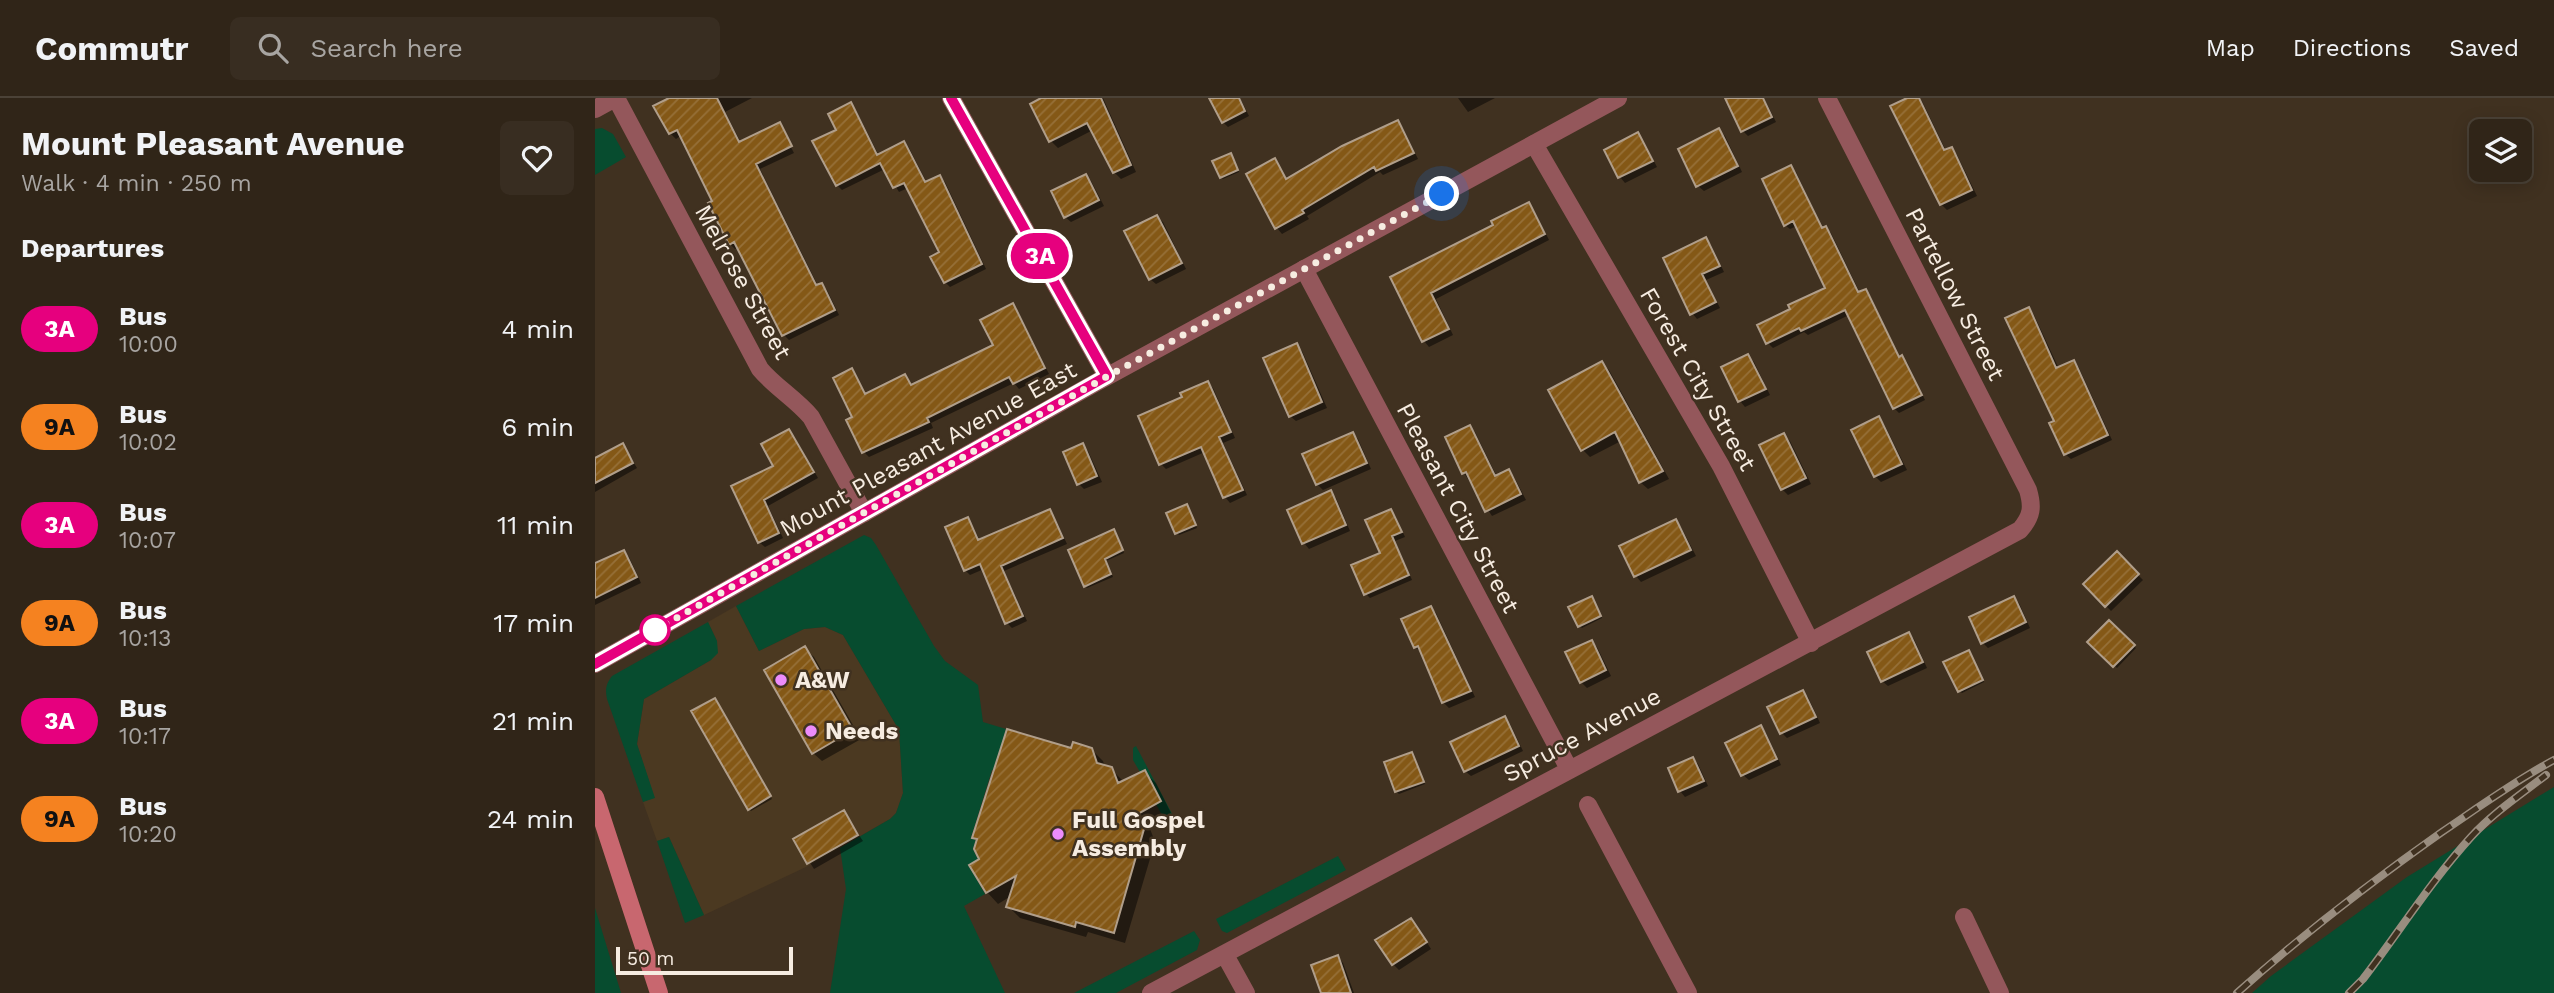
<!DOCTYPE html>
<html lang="en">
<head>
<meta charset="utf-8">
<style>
  body { margin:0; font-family:"Work Sans",sans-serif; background:#382d21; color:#f1f3f6; height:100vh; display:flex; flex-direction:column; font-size:26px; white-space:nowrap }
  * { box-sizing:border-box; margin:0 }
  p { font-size:23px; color:#a8a5a2 }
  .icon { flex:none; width:38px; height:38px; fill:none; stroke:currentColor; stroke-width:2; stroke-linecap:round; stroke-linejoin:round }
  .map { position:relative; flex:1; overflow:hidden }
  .drawer { display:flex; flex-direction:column; background:#302518; width:595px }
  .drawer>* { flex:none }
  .badge { padding:0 14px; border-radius:23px; font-size:24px; line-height:46px }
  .tools { position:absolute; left:1874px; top:21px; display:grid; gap:14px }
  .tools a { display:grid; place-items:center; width:63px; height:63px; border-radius:10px; background:#302518; box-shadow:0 4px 18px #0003,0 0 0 2px #4b4237; font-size:35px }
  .scale { position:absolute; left:21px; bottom:18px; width:177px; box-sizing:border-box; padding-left:7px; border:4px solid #f6ece1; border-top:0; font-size:19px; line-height:24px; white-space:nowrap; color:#f6ece1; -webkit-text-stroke:5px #403120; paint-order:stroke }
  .you { position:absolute; width:35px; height:35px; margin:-18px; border:5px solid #fff; border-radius:50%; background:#1a73e8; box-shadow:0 0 0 10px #1a73e833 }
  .map>.badge { position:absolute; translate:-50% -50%; box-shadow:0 0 0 4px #fff }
  h2 { padding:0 21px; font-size:26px; line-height:63px }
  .round { display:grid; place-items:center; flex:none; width:74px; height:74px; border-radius:10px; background:#382d21 }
  .headline { display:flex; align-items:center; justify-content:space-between; height:119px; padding:0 21px }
  h1 { font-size:33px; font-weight:700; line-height:52px }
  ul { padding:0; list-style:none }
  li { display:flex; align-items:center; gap:21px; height:98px; padding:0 21px }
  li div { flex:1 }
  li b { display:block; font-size:26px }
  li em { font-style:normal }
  li .badge { min-width:77px; font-weight:700; text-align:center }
  header { display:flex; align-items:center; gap:42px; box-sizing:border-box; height:98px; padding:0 35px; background:#302518; border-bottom:2px solid #4b4237 }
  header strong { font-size:33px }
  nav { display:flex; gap:38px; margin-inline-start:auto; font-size:24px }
  .search { width:490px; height:63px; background:#382d21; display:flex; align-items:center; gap:18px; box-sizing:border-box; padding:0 24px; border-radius:10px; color:#a8a5a2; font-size:26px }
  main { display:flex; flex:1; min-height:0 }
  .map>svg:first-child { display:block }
  .built { fill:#4b3921 }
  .grass { fill:#074c2f }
  .shadow { fill:#0007 }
  .building { fill:url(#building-hatch); stroke:#b09e8a; stroke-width:2 }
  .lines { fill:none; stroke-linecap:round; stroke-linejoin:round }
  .minor { stroke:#94575b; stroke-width:18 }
  .tertiary { stroke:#94575b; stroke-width:18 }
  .secondary { stroke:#c8676f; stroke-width:18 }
  .rail-casing { stroke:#998d7f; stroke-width:8 }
  .rail { stroke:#403120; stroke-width:5; stroke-dasharray:16; stroke-linecap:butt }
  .line-casing { stroke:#fff; stroke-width:16 }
  .line { stroke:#e6007e; stroke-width:10 }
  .walk { stroke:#f6ece1; stroke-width:7; stroke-dasharray:0 12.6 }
  .stop-dot { fill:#fff; stroke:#e6007e; stroke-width:3.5 }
  .poi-dot { fill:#ec8cfb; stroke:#403120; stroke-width:2.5 }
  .labels { text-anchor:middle; stroke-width:5; stroke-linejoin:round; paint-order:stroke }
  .street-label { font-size:24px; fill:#f6ece1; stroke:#403120 }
  .poi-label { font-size:24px; font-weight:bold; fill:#f6ece1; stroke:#403120; text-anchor:start }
</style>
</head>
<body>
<header>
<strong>Commutr</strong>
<div class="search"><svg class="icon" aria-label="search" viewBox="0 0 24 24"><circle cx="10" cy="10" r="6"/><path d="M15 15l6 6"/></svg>Search here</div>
<nav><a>Map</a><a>Directions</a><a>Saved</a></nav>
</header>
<main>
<section class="drawer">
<div class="headline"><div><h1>Mount Pleasant Avenue</h1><p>Walk · 4 min · 250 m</p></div><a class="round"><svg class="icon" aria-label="heart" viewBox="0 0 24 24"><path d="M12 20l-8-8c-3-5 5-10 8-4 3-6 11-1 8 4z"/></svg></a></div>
<h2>Departures</h2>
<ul>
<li><span class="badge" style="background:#e6007e;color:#fff">3A</span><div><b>Bus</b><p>10:00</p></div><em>4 min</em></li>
<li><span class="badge" style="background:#f58220;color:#111">9A</span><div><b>Bus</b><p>10:02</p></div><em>6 min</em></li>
<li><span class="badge" style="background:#e6007e;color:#fff">3A</span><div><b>Bus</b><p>10:07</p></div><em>11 min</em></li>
<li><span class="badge" style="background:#f58220;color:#111">9A</span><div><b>Bus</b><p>10:13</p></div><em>17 min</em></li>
<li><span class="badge" style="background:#e6007e;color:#fff">3A</span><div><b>Bus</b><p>10:17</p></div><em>21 min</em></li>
<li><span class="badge" style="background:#f58220;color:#111">9A</span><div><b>Bus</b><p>10:20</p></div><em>24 min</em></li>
</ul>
</section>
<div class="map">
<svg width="1959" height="895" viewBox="0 0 1959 895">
  <defs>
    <pattern id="building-hatch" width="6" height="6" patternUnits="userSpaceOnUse" patternTransform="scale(1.75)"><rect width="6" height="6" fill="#845816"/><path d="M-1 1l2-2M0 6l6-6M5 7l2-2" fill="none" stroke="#967038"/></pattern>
  </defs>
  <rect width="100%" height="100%" fill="#403120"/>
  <path class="built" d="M 141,508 L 164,553 L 209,531 L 230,529 L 248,537 L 304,632 L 308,695 L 301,715 L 295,721 L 213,768 L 109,817 L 74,739 L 62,743 L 48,704 L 59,699 L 42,646 L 49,601 L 116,562 L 122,543 L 113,524 Z"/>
  <path class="grass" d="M 7,30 L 18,36 L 31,59 L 0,77 L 0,31 Z
    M 269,437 L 276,440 L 281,447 L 339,548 L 350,563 L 383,587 L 388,624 L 411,631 L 403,662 L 406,674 L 397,672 L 376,740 L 381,742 L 378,751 L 383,761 L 374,768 L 390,796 L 369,808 L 410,895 L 235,895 L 251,791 L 245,750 L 295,721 L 301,715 L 308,695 L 304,632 L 248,537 L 230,529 L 209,531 L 164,553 L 141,508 Z
    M 113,524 L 122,543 L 123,555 L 116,562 L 49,601 L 42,646 L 60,700 L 48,704 L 12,601 C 10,591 11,586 17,578 Z
    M 541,648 L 583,727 L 579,729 L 570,723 L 561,706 L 566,703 L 550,672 L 545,674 L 538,662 L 538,650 Z
    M 1959,689 L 1959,895 L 1657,895 L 1676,878 L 1812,779 Z
    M 74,739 L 109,817 L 90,825 L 62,743 Z
    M 743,758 L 751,772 L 632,835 L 627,833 L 621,821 Z
    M 0,810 L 26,895 L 0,895 Z
    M 599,833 L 605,842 L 602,852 L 521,895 L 479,895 Z"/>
  <path class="shadow" d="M 78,0 L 157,0 L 130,14 L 146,45 L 185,26 L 188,30 L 186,30 L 199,55 L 165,71 L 223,188 L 226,187 L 232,192 L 244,217 L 194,242 L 189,237 L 144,149 L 140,151 L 135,146 L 120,104 L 87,37 L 81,41 L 75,35 Z
    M 450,0 L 508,0 L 541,74 L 526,81 L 519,74 L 498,32 L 463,50 L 456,43 Z
    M 616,0 L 645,0 L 654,18 L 633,29 L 628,24 Z
    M 863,0 L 900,0 L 873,14 Z
    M 1133,0 L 1169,0 L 1181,24 L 1153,38 L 1148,33 Z
    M 1316,0 L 1324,0 L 1327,3 L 1351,53 L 1356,51 L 1362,57 L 1382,98 L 1352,112 L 1346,106 L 1321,54 Z
    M 256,6 L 261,12 L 284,58 L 309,45 L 314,50 L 332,85 L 345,79 L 350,84 L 391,171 L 355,189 L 350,184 L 346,155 L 313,90 L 304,94 L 290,71 L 247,92 L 242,87 L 243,33 Z
    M 803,25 L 808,30 L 823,61 L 788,77 L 785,74 L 712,118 L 714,121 L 687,136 L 682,130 L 679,62 L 693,82 Z
    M 1124,32 L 1130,38 L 1147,74 L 1109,93 L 1103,88 Z
    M 1043,36 L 1048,42 L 1062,69 L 1030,85 L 1025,79 L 1011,52 Z
    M 636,57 L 644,74 L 628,81 L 626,79 Z
    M 1196,69 L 1201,74 L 1228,131 L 1231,130 L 1236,135 L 1265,195 L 1270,193 L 1275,198 L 1305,260 L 1312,264 L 1330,302 L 1304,315 L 1299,310 L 1254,217 L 1213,237 L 1209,234 L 1178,250 L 1173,245 L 1197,211 L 1232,191 L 1202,128 L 1195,131 L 1190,127 Z
    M 491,78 L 496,83 L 509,108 L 476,124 L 470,119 Z
    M 934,106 L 939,112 L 954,142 L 841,201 L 858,237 L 834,249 L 829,243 L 797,180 L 900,128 Z
    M 562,119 L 568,124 L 591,171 L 561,186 L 555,181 Z
    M 1110,141 L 1116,147 L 1129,174 L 1111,182 L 1125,210 L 1102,221 L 1097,215 Z
    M 417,208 L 423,213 L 454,276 L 424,291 L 419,285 L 336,325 L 338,330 L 274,359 L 269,354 L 260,320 L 257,273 L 272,297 L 310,278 L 318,288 L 400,247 Z
    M 1433,211 L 1439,217 L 1464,271 L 1478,264 L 1484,270 L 1517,342 L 1476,361 L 1470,356 Z
    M 701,247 L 707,253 L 732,310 L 701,323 L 695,318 Z
    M 1153,258 L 1159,264 L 1175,297 L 1150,309 L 1145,303 L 1129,270 Z
    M 1007,265 L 1014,272 L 1074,381 L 1053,391 L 1045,384 L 1026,343 L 995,359 L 988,352 Z
    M 613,285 L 618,290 L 640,340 L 628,345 L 652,397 L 635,405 L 630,399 L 610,354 L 571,371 L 566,366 L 590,300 Z
    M 1284,320 L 1289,326 L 1312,372 L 1286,384 L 1280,378 L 1258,333 Z
    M 875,329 L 880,334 L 902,379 L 914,373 L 919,379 L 931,402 L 897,418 L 869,375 Z
    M 193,333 L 199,338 L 223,380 L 173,408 L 188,440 L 170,449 L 164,444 L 138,389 L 180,368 Z
    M 758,336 L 763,341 L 776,371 L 728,392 L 722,386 Z
    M 1189,337 L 1195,343 L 1216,386 L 1193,397 L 1187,391 Z
    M 28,347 L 42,370 L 0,394 L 0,359 L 4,360 Z
    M 487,347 L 493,353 L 507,384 L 489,391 L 484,386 Z
    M 736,395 L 741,400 L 755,433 L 714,451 L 709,445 Z
    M 594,410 L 602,430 L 584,437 L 582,435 Z
    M 454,413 L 459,418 L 472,446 L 409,473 L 432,523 L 417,530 L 412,525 L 389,471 L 375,477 L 370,472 L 372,421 L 377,426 L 385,443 Z
    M 796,413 L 800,417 L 810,439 L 800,443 L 817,482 L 775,500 L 771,496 L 787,456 Z
    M 1081,423 L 1086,429 L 1101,458 L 1046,484 L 1041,478 L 1027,449 Z
    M 521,435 L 529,455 L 511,463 L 518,479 L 492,490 L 490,488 Z
    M 28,454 L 34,459 L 46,485 L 0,507 L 0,467 Z
    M 1522,456 L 1548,482 L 1516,513 L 1490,486 Z
    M 1418,500 L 1424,505 L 1435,530 L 1393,550 L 1388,545 Z
    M 999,502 L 1007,520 L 987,530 L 984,528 Z
    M 836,510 L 841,515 L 880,599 L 854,610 L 848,604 L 826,554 L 820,549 Z
    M 1514,524 L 1541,550 L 1522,570 L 1495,544 Z
    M 1313,536 L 1319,541 L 1332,570 L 1293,588 L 1287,583 Z
    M 996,544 L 1002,549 L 1016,578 L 992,590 L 986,584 Z
    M 210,551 L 219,559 L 266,641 L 227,663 L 218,655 Z
    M 1376,556 L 1389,584 L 1367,595 L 1364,593 Z
    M 1208,594 L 1213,599 L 1225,625 L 1192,640 L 1187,635 Z
    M 122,604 L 177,701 L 156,713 L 154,711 Z
    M 909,621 L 915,626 L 928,653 L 876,678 L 870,673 Z
    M 1166,630 L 1171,635 L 1186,667 L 1154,682 L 1148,677 Z
    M 496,651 L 508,663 L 510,669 L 516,671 L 528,683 L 549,674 L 561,685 L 576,715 L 554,728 L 560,744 L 530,845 L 493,834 L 491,839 L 425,820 L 413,808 L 416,798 L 403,806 L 392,794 L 383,743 L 379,739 L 477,652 Z
    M 817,656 L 830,686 L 804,696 L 801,693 Z
    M 1098,661 L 1103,666 L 1113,688 L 1090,699 L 1085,693 Z
    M 248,714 L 268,743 L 219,771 L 200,741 Z
    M 821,827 L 836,851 L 804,872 L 798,866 Z
    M 743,859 L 748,865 L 759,895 L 727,895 Z"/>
  <path class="building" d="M 74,0 L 122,0 L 144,44 L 185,24 L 197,48 L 161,66 L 221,187 L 227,185 L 240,212 L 187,238 L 139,144 L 134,147 L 113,105 L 117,103 L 82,32 L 74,36 L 58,8 Z
    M 446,0 L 506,0 L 536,67 L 518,75 L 492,25 L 454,44 L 435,6 Z
    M 614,0 L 644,0 L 650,13 L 627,25 Z
    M 1130,0 L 1168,0 L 1177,19 L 1146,34 Z
    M 1312,0 L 1324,0 L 1349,52 L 1357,49 L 1377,92 L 1345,107 L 1295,8 Z
    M 256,4 L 282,57 L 309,43 L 330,84 L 345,77 L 387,166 L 349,185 L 335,159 L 344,154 L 309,85 L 298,90 L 285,65 L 241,88 L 217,43 L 241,32 L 233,16 Z
    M 803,22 L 819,55 L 781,73 L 779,69 L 707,112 L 709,115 L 680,131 L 651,76 L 680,60 L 691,81 L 747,48 Z
    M 1124,30 L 1143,68 L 1101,89 L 1083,51 Z
    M 1043,34 L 1058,63 L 1023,80 L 1009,52 Z
    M 636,55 L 643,72 L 625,80 L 617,63 Z
    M 1196,67 L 1227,130 L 1231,128 L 1263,194 L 1271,191 L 1304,259 L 1307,257 L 1327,297 L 1298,311 L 1250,212 L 1206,233 L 1204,230 L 1171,246 L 1162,227 L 1195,211 L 1193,207 L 1230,190 L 1198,123 L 1189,128 L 1167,81 Z
    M 491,76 L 504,102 L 469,120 L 456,93 Z
    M 934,104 L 950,136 L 836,195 L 854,231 L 827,244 L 795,179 L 898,127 L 896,123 Z
    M 562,117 L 587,165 L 554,182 L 529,133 Z
    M 1111,139 L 1125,168 L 1107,176 L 1121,204 L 1095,217 L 1068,160 Z
    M 418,205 L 450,270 L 418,286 L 414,279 L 332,320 L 334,324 L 267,355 L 251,322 L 257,319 L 238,280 L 257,270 L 270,296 L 310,276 L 316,287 L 398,247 L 385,222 Z
    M 1434,209 L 1461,270 L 1479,262 L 1513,337 L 1469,357 L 1454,325 L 1459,323 L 1410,220 Z
    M 702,245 L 727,304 L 694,319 L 668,260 Z
    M 1153,256 L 1171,291 L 1143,304 L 1126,269 Z
    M 1007,263 L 1068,373 L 1044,385 L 1020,334 L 986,353 L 953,292 Z
    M 613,283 L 636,334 L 624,339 L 648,392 L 628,400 L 606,349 L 564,367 L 543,318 L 587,299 L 585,295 Z
    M 1284,318 L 1307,366 L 1279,379 L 1256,332 Z
    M 875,327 L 900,378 L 914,371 L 926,396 L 890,414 L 871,374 L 867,376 L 850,339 Z
    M 194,331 L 219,374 L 169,402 L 184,435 L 163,445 L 136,388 L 178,368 L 166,346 Z
    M 758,334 L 772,365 L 721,387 L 707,356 Z
    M 1189,335 L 1211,380 L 1186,392 L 1164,347 Z
    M 28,345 L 38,365 L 0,385 L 0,360 Z
    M 488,345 L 502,378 L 482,387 L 468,354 Z
    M 736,392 L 751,427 L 707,446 L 692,412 Z
    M 592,406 L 601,427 L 580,436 L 571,415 Z
    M 455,411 L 468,440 L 406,468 L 428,518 L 410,526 L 385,466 L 369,473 L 350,429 L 373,419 L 383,442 Z
    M 796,411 L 807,434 L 797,438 L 814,477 L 769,497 L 756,467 L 785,455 L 770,422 Z
    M 1081,421 L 1096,452 L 1039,479 L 1024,448 Z
    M 519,431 L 528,452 L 510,461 L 516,476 L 489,489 L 473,452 Z
    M 29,452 L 42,479 L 0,500 L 0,465 Z
    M 1522,453 L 1544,476 L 1510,509 L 1488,486 Z
    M 997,498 L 1006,518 L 983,529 L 973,509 Z
    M 1419,498 L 1431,524 L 1386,546 L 1374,519 Z
    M 836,508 L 876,593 L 847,605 L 823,548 L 819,550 L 806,521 Z
    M 1514,522 L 1540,547 L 1518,569 L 1492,544 Z
    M 1314,534 L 1328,564 L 1286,584 L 1272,554 Z
    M 997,542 L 1011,572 L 985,585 L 970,554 Z
    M 210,548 L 258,632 L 217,656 L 169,572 Z
    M 1374,552 L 1388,582 L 1363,594 L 1348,564 Z
    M 1208,592 L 1221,619 L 1185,636 L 1172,609 Z
    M 120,600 L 176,698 L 153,712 L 96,613 Z
    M 910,618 L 924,648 L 869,674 L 855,644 Z
    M 1166,627 L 1182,661 L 1146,678 L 1130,645 Z
    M 412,631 L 476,650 L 478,644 L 497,650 L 502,665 L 517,669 L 523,685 L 550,672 L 566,703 L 543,716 L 549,731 L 519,835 L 481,824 L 480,829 L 411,809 L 421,778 L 391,795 L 374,767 L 384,761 L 379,751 L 382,741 L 377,740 Z
    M 817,654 L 829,684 L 800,694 L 789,664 Z
    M 1098,659 L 1109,683 L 1083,694 L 1073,670 Z
    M 249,712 L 263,737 L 212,766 L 198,741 Z
    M 816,820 L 832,844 L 797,867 L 780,842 Z
    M 743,857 L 756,895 L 726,895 L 716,867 Z"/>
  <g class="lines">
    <path class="minor" d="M 21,0 L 165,271 C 180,289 201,301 216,319 L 269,415
      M 356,0 L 512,278
      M 0,11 L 20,0
      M 939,46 L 1126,368 L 1216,545
      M 709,171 L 974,671
      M 993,707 L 1093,895
      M 1369,819 L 1405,895
      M 630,857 L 651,895
      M 556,895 L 1425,432 C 1437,418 1438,409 1433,392 L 1232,0"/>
    <path class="tertiary" d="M 0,566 L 502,284 L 1023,0"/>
    <path class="secondary" d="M 0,699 L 64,895"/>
    <defs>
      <path id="rail" d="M 1642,895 C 1707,837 1776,784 1847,734 C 1884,709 1920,683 1959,662
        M 1754,895 L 1768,881 C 1804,834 1836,783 1876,739 C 1898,715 1925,697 1951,677"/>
    </defs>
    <use href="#rail" class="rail-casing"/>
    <use href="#rail" class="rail"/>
  </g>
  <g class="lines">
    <defs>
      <path id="line" d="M 0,566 L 512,278 L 356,0"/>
    </defs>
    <use href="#line" class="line-casing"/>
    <use href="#line" class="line"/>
    <path class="walk" d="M 60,532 L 502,284 L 847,96"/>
  </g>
  <circle class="stop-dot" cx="60" cy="532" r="14"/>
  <g class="poi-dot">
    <circle cx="186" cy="582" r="7"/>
    <circle cx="216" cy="633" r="7"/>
    <circle cx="463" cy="736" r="7"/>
  </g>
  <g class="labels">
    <g class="street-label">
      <text transform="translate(148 184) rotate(61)" y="8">Melrose Street</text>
      <text transform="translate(1360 196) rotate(63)" y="8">Partellow Street</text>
      <text transform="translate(1103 281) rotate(60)" y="8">Forest City Street</text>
      <text transform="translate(333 351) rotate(-29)" y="8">Mount Pleasant Avenue East</text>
      <text transform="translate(863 410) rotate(62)" y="8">Pleasant City Street</text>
      <text transform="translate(987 637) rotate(-28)" y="8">Spruce Avenue</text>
    </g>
    <g class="poi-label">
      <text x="200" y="590">A&amp;W</text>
      <text x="230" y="641">Needs</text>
      <text x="477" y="730">Full Gospel<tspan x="477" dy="28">Assembly</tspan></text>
    </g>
  </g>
</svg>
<div class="tools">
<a><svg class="icon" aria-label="layers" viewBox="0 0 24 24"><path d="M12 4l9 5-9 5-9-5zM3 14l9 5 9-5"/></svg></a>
</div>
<div class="scale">50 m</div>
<div class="you" style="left:847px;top:96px"></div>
<b class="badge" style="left:445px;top:158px;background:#e6007e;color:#fff">3A</b>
</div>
</main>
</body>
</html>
